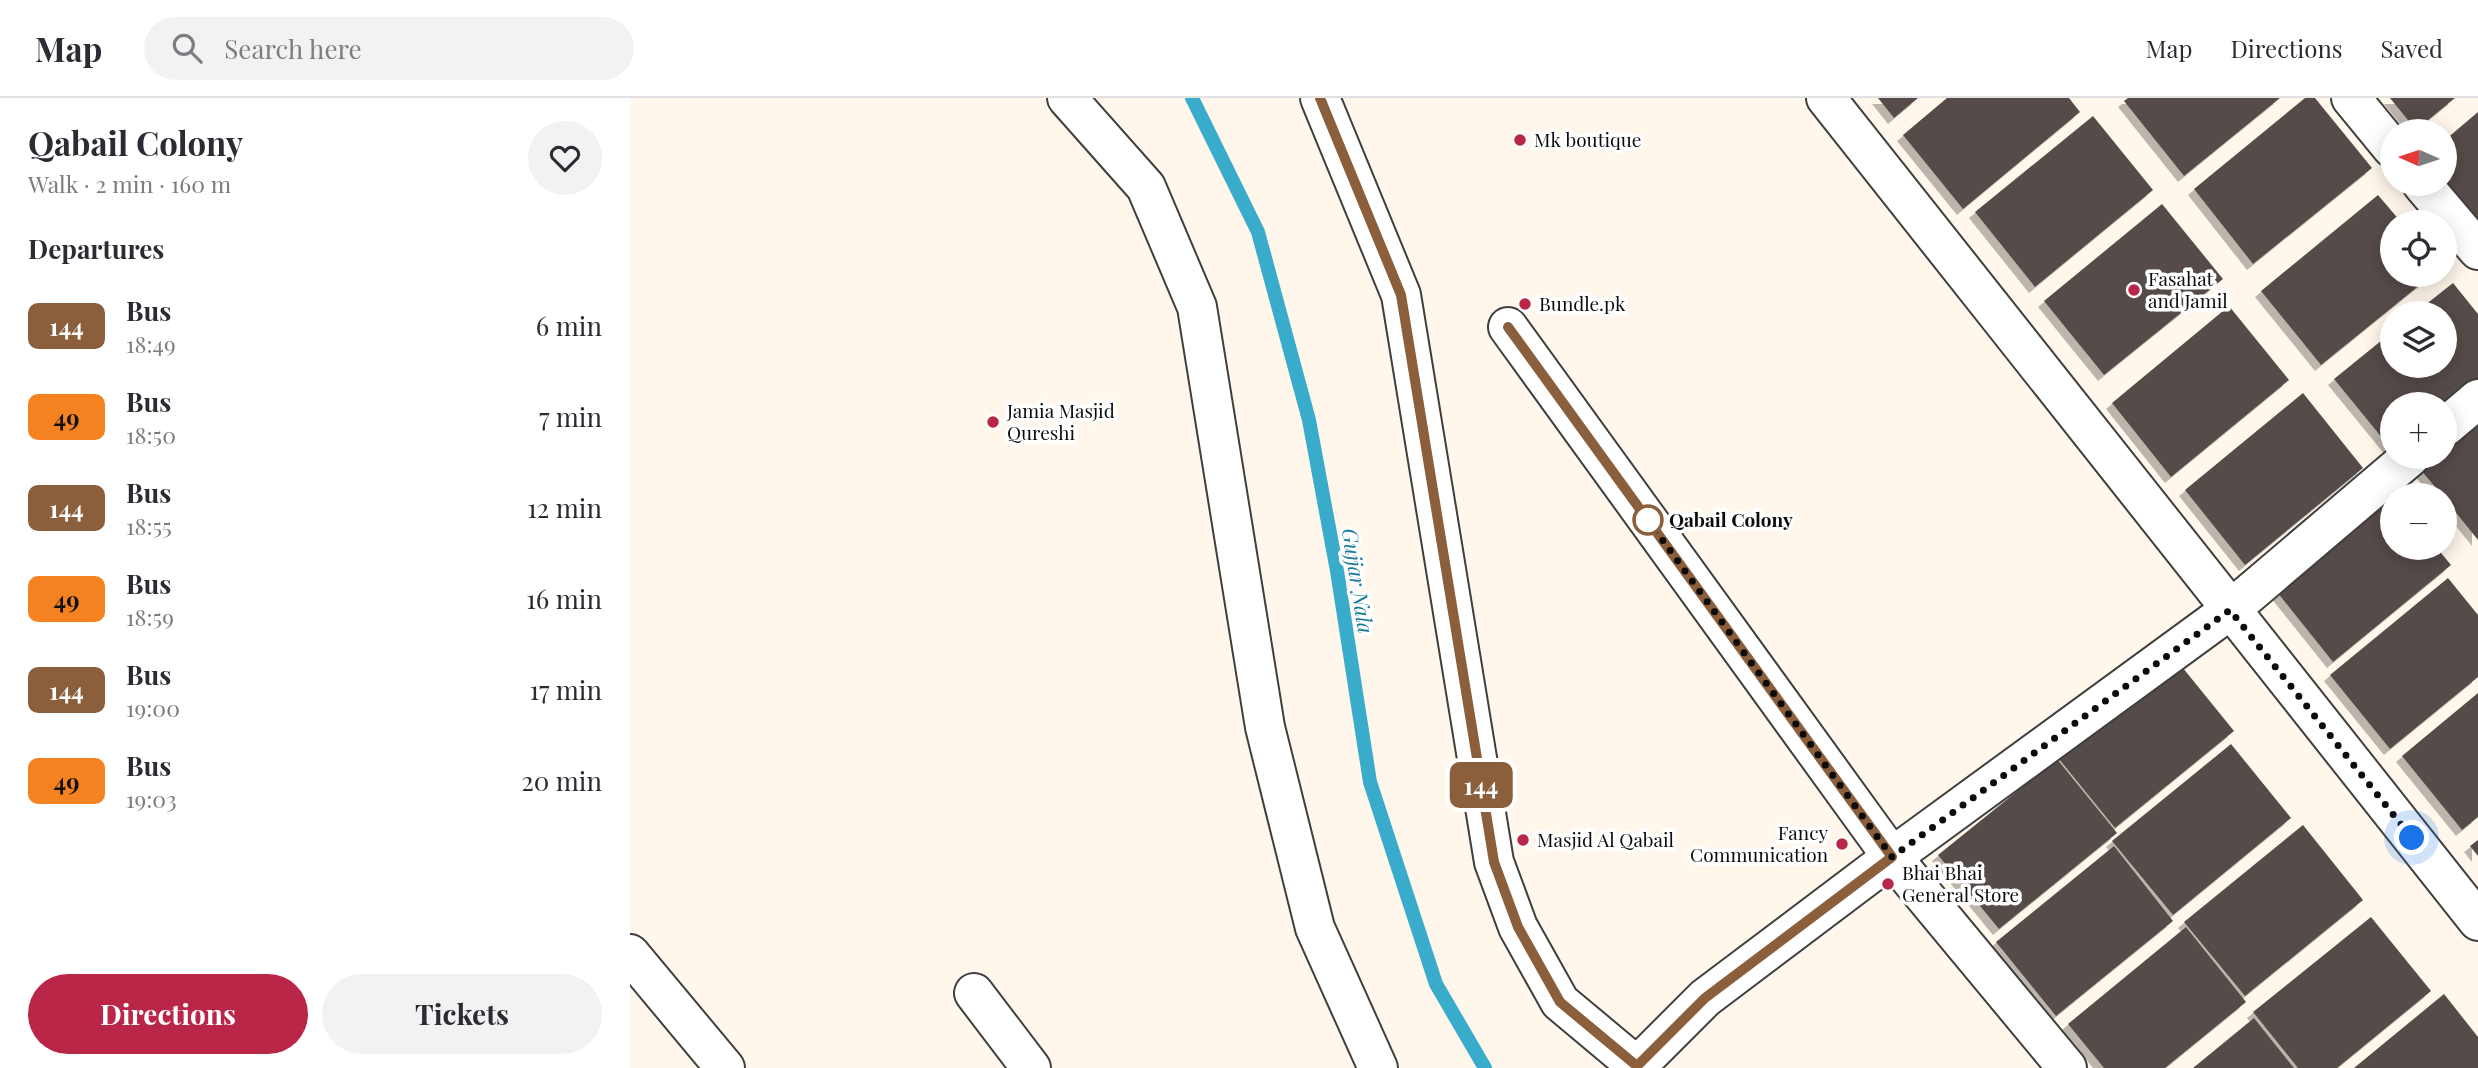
<!DOCTYPE html>
<html lang="en">
<head>
<meta charset="utf-8">
<style>
  body { margin:0; font-family:"Playfair Display",serif; background:#f2f2f3; color:#2b2b33; height:100vh; display:flex; flex-direction:column; font-size:26px; white-space:nowrap }
  * { box-sizing:border-box; margin:0 }
  p { font-size:23px; color:#7c7c81 }
  .icon { flex:none; width:38px; height:38px; fill:none; stroke:currentColor; stroke-width:2; stroke-linecap:round; stroke-linejoin:round }
  .map { position:relative; flex:1; overflow:hidden }
  .side { display:flex; flex-direction:column; background:#fff; width:630px }
  .side>* { flex:none }
  .badge { padding:0 14px; border-radius:10px; font-size:24px; line-height:46px }
  .needle { width:46px; rotate:273deg }
  .tools { position:absolute; left:1750px; top:21px; display:grid; gap:14px }
  .tools a { display:grid; place-items:center; width:77px; height:77px; border-radius:50%; background:#fff; box-shadow:0 4px 18px #0003; font-size:35px }
  .you { position:absolute; width:35px; height:35px; margin:-18px; border:5px solid #fff; border-radius:50%; background:#1a73e8; box-shadow:0 0 0 10px #1a73e833 }
  .map>.badge { position:absolute; translate:-50% -50%; box-shadow:0 0 0 4px #fff }
  h2 { padding:0 28px; font-size:26px; line-height:63px }
  .round { display:grid; place-items:center; flex:none; width:74px; height:74px; border-radius:37px; background:#f2f2f3 }
  .headline { display:flex; align-items:center; justify-content:space-between; height:119px; padding:0 28px }
  h1 { font-size:33px; font-weight:700; line-height:52px }
  .primary-button { display:flex; gap:14px; margin-top:auto; padding:14px 28px }
  .primary-button a { flex:1; height:80px; border-radius:42px; background:#b92648; color:#fff; font-size:28px; font-weight:700; line-height:80px; text-align:center }
  .primary-button a+a { background:#f2f2f3; color:#2b2b33 }
  ul { padding:0; list-style:none }
  li { display:flex; align-items:center; gap:21px; height:91px; padding:0 28px }
  li div { flex:1 }
  li b { display:block; font-size:26px }
  li em { font-style:normal }
  li .badge { min-width:77px; font-weight:700; text-align:center }
  header { display:flex; align-items:center; gap:42px; box-sizing:border-box; height:98px; padding:0 35px; background:#fff; border-bottom:2px solid #e1e1e2 }
  header strong { font-size:33px }
  nav { display:flex; gap:38px; margin-inline-start:auto; font-size:24px }
  .search { width:490px; height:63px; background:#f2f2f3; display:flex; align-items:center; gap:18px; box-sizing:border-box; padding:0 24px; border-radius:38px; color:#7c7c81; font-size:26px }
  main { display:flex; flex:1; min-height:0 }
  .map>svg:first-child { display:block }
  .lines { fill:none; stroke-linecap:round; stroke-linejoin:round }
  .stream { stroke:#39abcb; stroke-width:14 }
  .building { fill:#544b48; filter:url(#shadow) }
  .minor-casing { stroke:#3f3f3f; stroke-width:42 }
  .minor { stroke:#fff; stroke-width:38 }
  .line-casing { stroke:#fff; stroke-width:16 }
  .line { stroke:#8b5e3c; stroke-width:10 }
  .walk { stroke:#0c0c0c; stroke-width:7; stroke-dasharray:0 12.6 }
  .poi-dot { fill:#b92648; stroke:#fff; stroke-width:2.5 }
  .stop-dot { fill:#fff; stroke:#8b5e3c; stroke-width:3.5 }
  .labels { text-anchor:middle; stroke-width:7; stroke-linejoin:round; paint-order:stroke }
  .poi-label { font-size:19px; fill:#0c0c0c; stroke:#fff; text-anchor:start }
  .stop-label { font-size:19px; font-weight:bold; fill:#0c0c0c; stroke:#fff; text-anchor:start }
  .water-label { font-size:21px; font-style:italic; fill:#187a9b; stroke:#fff }
</style>
</head>
<body>
<header>
<strong>Map</strong>
<div class="search"><svg class="icon" aria-label="search" viewBox="0 0 24 24"><circle cx="10" cy="10" r="6"/><path d="M15 15l6 6"/></svg>Search here</div>
<nav><a>Map</a><a>Directions</a><a>Saved</a></nav>
</header>
<main>
<section class="side">
<div class="headline"><div><h1>Qabail Colony</h1><p>Walk · 2 min · 160 m</p></div><a class="round"><svg class="icon" aria-label="heart" viewBox="0 0 24 24"><path d="M12 20l-8-8c-3-5 5-10 8-4 3-6 11-1 8 4z"/></svg></a></div>
<h2>Departures</h2>
<ul>
<li><span class="badge" style="background:#8b5e3c;color:#fff">144</span><div><b>Bus</b><p>18:49</p></div><em>6 min</em></li>
<li><span class="badge" style="background:#f58220;color:#111">49</span><div><b>Bus</b><p>18:50</p></div><em>7 min</em></li>
<li><span class="badge" style="background:#8b5e3c;color:#fff">144</span><div><b>Bus</b><p>18:55</p></div><em>12 min</em></li>
<li><span class="badge" style="background:#f58220;color:#111">49</span><div><b>Bus</b><p>18:59</p></div><em>16 min</em></li>
<li><span class="badge" style="background:#8b5e3c;color:#fff">144</span><div><b>Bus</b><p>19:00</p></div><em>17 min</em></li>
<li><span class="badge" style="background:#f58220;color:#111">49</span><div><b>Bus</b><p>19:03</p></div><em>20 min</em></li>
</ul>
<div class="primary-button"><a>Directions</a><a>Tickets</a></div>
</section>
<div class="map">
<svg width="1848" height="970" viewBox="0 0 1848 970">
  <defs>
    <filter id="shadow"><feDropShadow dx="-6" dy="6" stdDeviation="0" flood-color="#0004"/></filter>
  </defs>
  <rect width="100%" height="100%" fill="#fff7eb"/>
  <g class="lines">
    <path class="stream" d="M 562,0 L 628,134 L 679,322 L 707,473 L 740,684 L 806,886 L 855,970"/>
  </g>
  <path class="building" d="M 1248,0 L 1288,0 L 1264,20 Z
    M 1317,0 L 1439,0 L 1450,14 L 1333,111 L 1273,37 Z
    M 1498,0 L 1650,0 L 1554,78 L 1494,3 Z
    M 1675,0 L 1685,0 L 1742,70 L 1623,166 L 1564,91 Z
    M 1760,0 L 1825,0 L 1786,32 Z
    M 1848,14 L 1848,128 L 1815,87 L 1815,42 Z
    M 1463,18 L 1523,92 L 1405,189 L 1345,114 Z
    M 1748,97 L 1771,124 L 1762,124 L 1762,177 L 1802,177 L 1691,267 L 1631,193 Z
    M 1532,106 L 1593,181 L 1474,277 L 1414,203 Z
    M 1823,185 L 1848,216 L 1848,287 L 1815,306 L 1762,306 L 1762,352 L 1704,281 L 1762,234 L 1762,268 L 1815,268 L 1815,215 L 1785,215 Z
    M 1599,208 L 1659,282 L 1541,379 L 1482,305 Z
    M 1673,295 L 1733,370 L 1615,467 L 1555,392 Z
    M 1848,321 L 1848,442 L 1815,401 L 1815,397 L 1812,397 L 1789,370 L 1802,359 L 1815,359 L 1815,349 Z
    M 1762,397 L 1762,450 L 1807,450 L 1821,467 L 1703,564 L 1643,489 Z
    M 1818,480 L 1848,517 L 1848,579 L 1760,651 L 1700,577 Z
    M 1544,559 L 1604,633 L 1485,730 L 1425,656 Z
    M 1848,595 L 1848,719 L 1832,732 L 1772,658 Z
    M 1601,646 L 1661,720 L 1543,817 L 1482,743 Z
    M 1427,661 L 1487,735 L 1369,831 L 1308,757 Z
    M 1673,727 L 1733,802 L 1615,898 L 1554,824 Z
    M 1848,742 L 1848,758 L 1840,748 Z
    M 1484,748 L 1543,823 L 1426,918 L 1366,844 Z
    M 1741,819 L 1801,893 L 1707,970 L 1668,970 L 1623,914 Z
    M 1556,829 L 1616,904 L 1535,970 L 1474,970 L 1438,926 Z
    M 1814,896 L 1848,939 L 1848,970 L 1724,970 Z
    M 1624,920 L 1664,970 L 1563,970 Z"/>
  <g class="lines">
    <defs>
      <path id="minor" d="M 437,0 L 516,89 L 567,209 L 635,629 L 685,830 L 748,970
        M 690,0 L 771,197 L 864,764 L 888,829 L 930,904 L 1009,970
        M 1196,0 L 1848,823
        M 1721,0 L 1762,50
        M 1792,86 L 1848,152
        M 878,229 L 1262,759 L 1437,970
        M 1815,329 L 1848,301
        M 0,856 L 95,970
        M 344,895 L 401,970
        M 1007,968 L 1075,900 L 1262,759 L 1600,512 L 1780,359"/>
    </defs>
    <use href="#minor" class="minor-casing"/>
    <use href="#minor" class="minor"/>
  </g>
  <g class="lines">
    <defs>
      <path id="line" d="M 690,0 L 771,197 L 864,764 L 888,829 L 930,904 L 1007,968 L 1075,900 L 1262,759 L 878,229"/>
    </defs>
    <use href="#line" class="line-casing"/>
    <use href="#line" class="line"/>
    <path class="walk" d="M 1018,422 L 1262,759 L 1600,512 L 1782,740"/>
  </g>
  <g class="poi-dot">
    <circle cx="890" cy="42" r="7"/>
    <circle cx="1504" cy="192" r="7"/>
    <circle cx="895" cy="206" r="7"/>
    <circle cx="363" cy="324" r="7"/>
    <circle cx="893" cy="742" r="7"/>
    <circle cx="1212" cy="746" r="7"/>
    <circle cx="1258" cy="786" r="7"/>
  </g>
  <circle class="stop-dot" cx="1018" cy="422" r="14"/>
  <g class="labels">
    <g class="poi-label">
      <text x="904" y="49">Mk boutique</text>
      <text x="1518" y="188">Fasahat<tspan x="1518" dy="22">and Jamil</tspan></text>
      <text x="909" y="213">Bundle.pk</text>
      <text x="377" y="320">Jamia Masjid<tspan x="377" dy="22">Qureshi</tspan></text>
      <text x="1198" y="742" text-anchor="end">Fancy<tspan x="1198" dy="22">Communication</tspan></text>
      <text x="907" y="749">Masjid Al Qabail</text>
      <text x="1272" y="782">Bhai Bhai<tspan x="1272" dy="22">General Store</tspan></text>
    </g>
    <g class="stop-label">
      <text x="1039" y="429">Qabail Colony</text>
    </g>
    <g class="water-label">
      <text transform="translate(727 483) rotate(81)" y="7">Gujjar Nala</text>
    </g>
  </g>
</svg>
<div class="tools">
<a><svg class="needle" viewBox="-14 -14 28 28"><path d="M0-13l5 13h-10z" fill="#e53935"/><path d="M0 13l5-13h-10z" fill="#7c7c81"/></svg></a>
<a><svg class="icon" aria-label="locate" viewBox="0 0 24 24"><circle cx="12" cy="12" r="6"/><path d="M12 2v4M12 18v4M2 12h4M18 12h4"/></svg></a>
<a><svg class="icon" aria-label="layers" viewBox="0 0 24 24"><path d="M12 4l9 5-9 5-9-5zM3 14l9 5 9-5"/></svg></a>
<a>+</a>
<a>−</a>
</div>
<div class="you" style="left:1782px;top:740px"></div>
<b class="badge" style="left:851px;top:687px;background:#8b5e3c;color:#fff">144</b>
</div>
</main>
</body>
</html>
